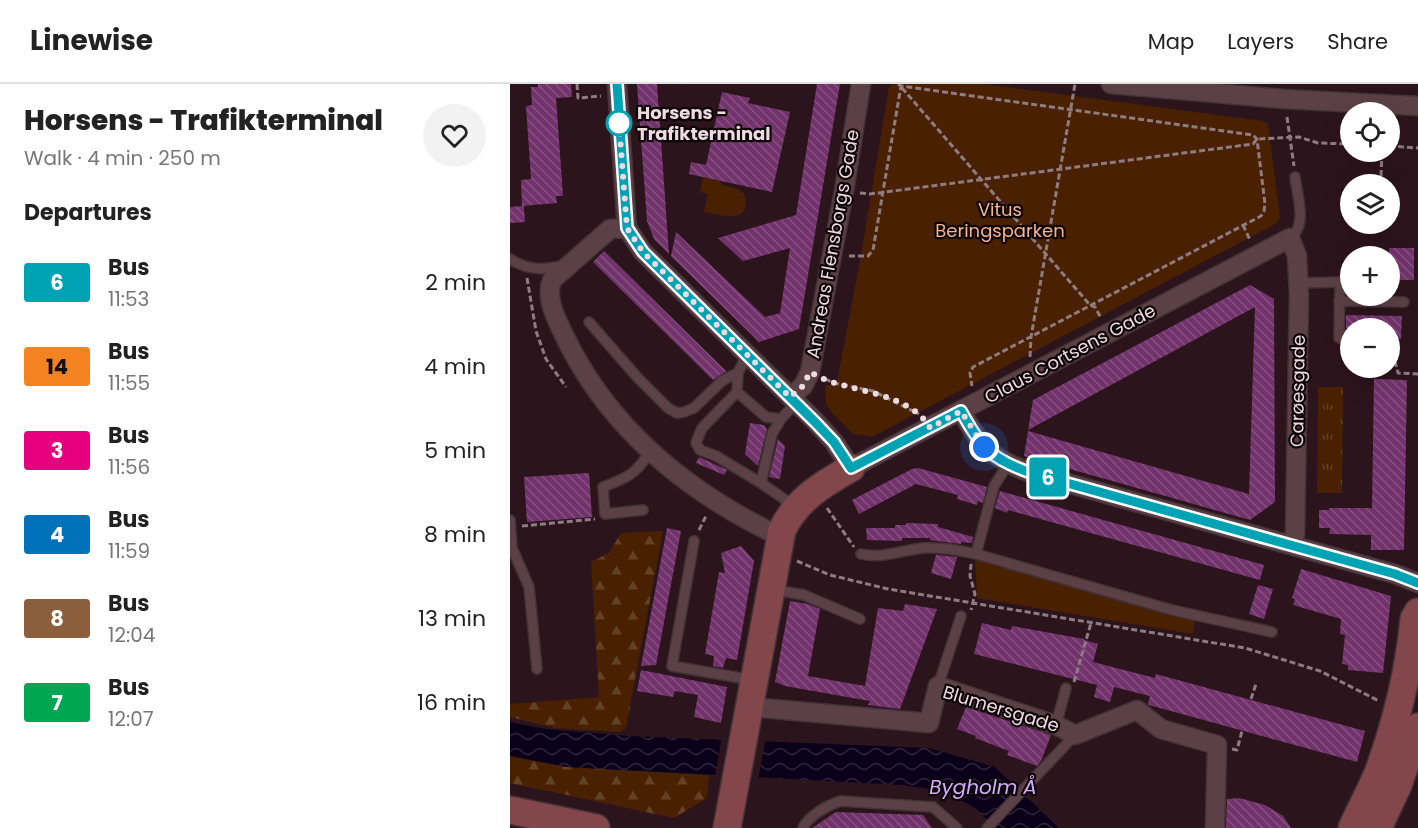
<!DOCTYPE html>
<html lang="en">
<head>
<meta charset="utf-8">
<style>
  body { margin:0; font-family:Poppins,sans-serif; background:#f2f2f2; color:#222; height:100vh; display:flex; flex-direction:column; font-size:22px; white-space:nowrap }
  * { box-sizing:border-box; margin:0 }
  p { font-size:20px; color:#767676 }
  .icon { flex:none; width:33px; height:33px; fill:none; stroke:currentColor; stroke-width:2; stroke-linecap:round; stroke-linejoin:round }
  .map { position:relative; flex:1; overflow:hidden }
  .drawer { display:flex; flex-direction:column; background:#fff; width:510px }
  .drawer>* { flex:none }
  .badge { padding:0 12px; border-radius:4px; font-size:21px; line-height:39px }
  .fabs { position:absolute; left:830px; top:18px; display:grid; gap:12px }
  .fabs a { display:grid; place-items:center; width:60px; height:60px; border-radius:50%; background:#fff; box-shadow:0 6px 24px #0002; font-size:30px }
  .you { position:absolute; width:30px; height:30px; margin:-15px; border:4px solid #fff; border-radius:50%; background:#1a73e8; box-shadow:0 0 0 9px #1a73e833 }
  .map>.badge { position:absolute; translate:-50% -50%; box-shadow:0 0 0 3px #fff }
  h2 { padding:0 24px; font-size:22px; line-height:54px }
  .round { display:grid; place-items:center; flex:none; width:63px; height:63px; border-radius:32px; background:#f2f2f2 }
  .headline { display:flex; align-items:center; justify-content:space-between; height:102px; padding:0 24px }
  h1 { font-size:28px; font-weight:800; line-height:45px }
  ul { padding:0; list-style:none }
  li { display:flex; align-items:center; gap:18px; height:84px; padding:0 24px }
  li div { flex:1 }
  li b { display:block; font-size:22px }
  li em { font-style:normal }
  li .badge { min-width:66px; font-weight:700; text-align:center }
  header { display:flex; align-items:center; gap:36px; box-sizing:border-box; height:84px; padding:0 30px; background:#fff; border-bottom:2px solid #e0e0e0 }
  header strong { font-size:28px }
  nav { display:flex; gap:33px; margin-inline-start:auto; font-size:21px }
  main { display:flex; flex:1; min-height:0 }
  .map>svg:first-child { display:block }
  .grass { fill:url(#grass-tufts) }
  .forest { fill:url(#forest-firs) }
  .park { fill:#4a2100 }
  .water { fill:url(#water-waves) }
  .pier { fill:#2c141c }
  .building { fill:url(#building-back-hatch) }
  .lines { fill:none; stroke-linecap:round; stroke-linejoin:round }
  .lane-casing { stroke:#433237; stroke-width:12 }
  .street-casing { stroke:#433237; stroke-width:21 }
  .secondary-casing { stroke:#433237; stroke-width:30 }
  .path { stroke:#8f7b82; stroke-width:3; stroke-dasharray:6 3; stroke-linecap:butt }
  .lane { stroke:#5c4048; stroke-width:9 }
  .street { stroke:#5c4048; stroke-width:18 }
  .secondary { stroke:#83464a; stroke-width:27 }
  .line-casing { stroke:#fff; stroke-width:14 }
  .line { stroke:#00a3b4; stroke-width:9 }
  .walk { stroke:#ecdbe0; stroke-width:6; stroke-dasharray:0 10.8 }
  .stop-dot { fill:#fff; stroke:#00a3b4; stroke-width:3 }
  .labels { text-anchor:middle; stroke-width:4.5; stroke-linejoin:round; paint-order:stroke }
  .stop-label { font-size:18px; font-weight:bold; fill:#ecdbe0; stroke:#0d0407; text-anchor:start }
  .park-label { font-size:18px; fill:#f2b58e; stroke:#0d0407 }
  .street-label { font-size:18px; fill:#ecdbe0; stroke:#0d0407 }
  .water-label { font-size:20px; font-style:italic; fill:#ceabfc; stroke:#0d0407 }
</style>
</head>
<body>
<header>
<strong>Linewise</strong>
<nav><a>Map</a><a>Layers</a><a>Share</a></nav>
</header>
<main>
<section class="drawer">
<div class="headline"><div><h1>Horsens - Trafikterminal</h1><p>Walk · 4 min · 250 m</p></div><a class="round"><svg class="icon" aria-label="heart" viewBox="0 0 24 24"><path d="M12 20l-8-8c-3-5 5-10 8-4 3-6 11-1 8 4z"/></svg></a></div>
<h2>Departures</h2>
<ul>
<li><span class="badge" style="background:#00a3b4;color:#fff">6</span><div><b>Bus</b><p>11:53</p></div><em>2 min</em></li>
<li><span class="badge" style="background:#f58220;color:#111">14</span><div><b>Bus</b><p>11:55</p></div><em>4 min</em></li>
<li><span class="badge" style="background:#e6007e;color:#fff">3</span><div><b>Bus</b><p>11:56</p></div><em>5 min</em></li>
<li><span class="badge" style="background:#0072bc;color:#fff">4</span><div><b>Bus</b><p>11:59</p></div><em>8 min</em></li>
<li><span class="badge" style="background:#8b5e3c;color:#fff">8</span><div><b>Bus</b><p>12:04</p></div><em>13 min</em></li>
<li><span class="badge" style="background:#00a651;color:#fff">7</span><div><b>Bus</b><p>12:07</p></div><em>16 min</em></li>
</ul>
</section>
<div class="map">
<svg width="908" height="744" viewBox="0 0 908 744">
  <defs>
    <pattern id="grass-tufts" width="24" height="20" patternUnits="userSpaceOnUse" patternTransform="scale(1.5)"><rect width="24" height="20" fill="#4a2100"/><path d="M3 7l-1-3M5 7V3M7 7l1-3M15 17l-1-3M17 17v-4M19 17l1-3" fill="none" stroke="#644125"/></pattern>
    <pattern id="forest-firs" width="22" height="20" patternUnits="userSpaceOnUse" patternTransform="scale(1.5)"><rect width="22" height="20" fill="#4a2100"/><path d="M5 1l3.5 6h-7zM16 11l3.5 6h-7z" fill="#644125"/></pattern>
    <pattern id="water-waves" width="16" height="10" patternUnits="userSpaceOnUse" patternTransform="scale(1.5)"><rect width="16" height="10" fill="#0a0019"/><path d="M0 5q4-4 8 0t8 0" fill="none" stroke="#2e253a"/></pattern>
    <pattern id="building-back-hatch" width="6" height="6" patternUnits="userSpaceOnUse" patternTransform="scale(1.5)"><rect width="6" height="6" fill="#72336c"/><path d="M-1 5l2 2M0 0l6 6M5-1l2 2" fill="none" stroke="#865081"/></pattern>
  </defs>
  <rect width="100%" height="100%" fill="#2c141c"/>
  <path class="grass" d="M 808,303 L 833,303 L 832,409 L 807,409 Z"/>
  <path class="forest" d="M 153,447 L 116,643 L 111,648 L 45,644 L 0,633 L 0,620 L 89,613 L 81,478 L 99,469 L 111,449 Z
    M 0,672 L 57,683 L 199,691 L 197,714 L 164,734 L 0,699 Z"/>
  <path class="park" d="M 383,0 L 474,0 L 753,37 L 758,40 L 770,133 L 767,139 L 362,353 L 343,350 L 322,329 L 316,319 L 315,301 L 327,301 L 327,297 L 350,177 L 379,3 Z
    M 193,93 L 210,97 L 212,101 L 228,105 L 234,110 C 244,141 211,131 194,128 L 198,110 L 190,108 Z
    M 465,475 L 685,535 L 683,550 L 467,514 Z"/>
  <path class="water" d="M 0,638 L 35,645 L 120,652 L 419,664 L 485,683 L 549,744 L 487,744 L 462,722 L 433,707 L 392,701 L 57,683 L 0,672 Z"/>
  <path class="pier" d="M 212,652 L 256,654 L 248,696 L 205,693 Z"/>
  <path class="building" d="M 28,0 L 61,0 L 62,13 L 46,14 L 53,112 L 46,112 L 47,119 L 12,122 L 11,96 L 21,95 L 16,22 L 22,21 L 21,3 L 28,3 Z
    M 127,0 L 147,0 L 159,170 L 144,155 L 137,137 Z
    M 307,0 L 330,0 L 289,245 L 249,258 L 161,172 L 166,148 L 255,233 L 270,229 L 280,164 L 233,177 L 208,154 L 286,131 Z
    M 212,8 L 240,14 L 238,19 L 280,28 L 262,108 L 179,90 L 181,78 L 196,81 Z
    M 14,122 L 15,138 L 0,139 L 0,123 Z
    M 879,164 L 904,164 L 904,196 L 879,196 Z
    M 94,167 L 216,287 L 215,288 L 203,296 L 83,178 Z
    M 740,201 L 764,215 L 765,418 L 740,436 L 514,372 L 518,347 L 739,410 L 745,223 L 518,346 L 523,316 Z
    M 836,231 L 892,232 L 891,255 L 879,255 L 879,244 L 836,244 Z
    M 864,295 L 897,296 L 894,466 L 861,466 L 861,451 L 819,450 L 820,444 L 809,444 L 809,426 L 819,426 L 819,424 L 862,424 Z
    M 240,339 L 254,341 L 257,345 L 248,382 L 235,370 Z
    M 268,355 L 275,362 L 270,395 L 259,393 Z
    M 189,373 L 217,386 L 214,391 L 186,379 Z
    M 408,384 L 477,403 L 473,419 L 468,417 L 467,421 L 447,415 L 448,411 L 406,400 L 349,430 L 342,416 L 402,385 Z
    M 79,389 L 82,433 L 17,438 L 14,393 Z
    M 490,407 L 754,481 L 750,496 L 498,426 L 497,429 L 485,424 Z
    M 396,439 L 428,440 L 428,443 L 463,453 L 462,459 L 451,458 L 451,460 L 420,456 L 420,454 L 392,454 L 392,457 L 357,456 L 356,444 L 385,444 L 385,441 L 396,441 Z
    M 157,444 L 171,447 L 146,581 L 131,582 Z
    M 231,462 L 244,477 L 227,576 L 216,574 L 213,584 L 203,582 L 204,572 L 195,570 L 209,488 L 215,489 L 211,469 Z
    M 426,471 L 447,473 L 441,495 L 421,489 Z
    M 791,485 L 881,512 L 873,589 L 838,586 L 838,581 L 832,580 L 835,551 L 830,550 L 831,535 L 783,521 L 785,515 L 782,514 Z
    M 748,501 L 763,505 L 754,535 L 739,530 Z
    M 280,517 L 298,520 L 310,525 L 298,592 L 355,602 L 368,524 L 393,527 L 395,520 L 427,525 L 390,625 L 358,621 L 360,617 L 275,602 L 265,598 Z
    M 472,539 L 501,546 L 502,542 L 574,555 L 574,556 L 588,560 L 583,578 L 645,594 L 646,590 L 855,647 L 847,678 L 639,621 L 638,620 L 640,612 L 604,603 L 600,618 L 584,613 L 587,601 L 464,570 Z
    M 131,586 L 217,603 L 211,639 L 184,633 L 188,611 L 165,607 L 163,613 L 127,607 Z
    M 456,623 L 541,651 L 531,677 L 527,682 L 497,671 L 499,667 L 465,654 L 466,652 L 447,645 Z
    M 729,714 L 755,721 L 773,732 L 781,744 L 716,744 L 717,715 Z
    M 326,728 L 413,731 L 422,744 L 302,744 Z"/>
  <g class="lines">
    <defs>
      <path id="lane" d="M 780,154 C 798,142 787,111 785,93
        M 0,175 C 19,187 34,186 54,181
        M 789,199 L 830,198 L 829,254
        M 829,217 L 894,218
        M 79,238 L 127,293 L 158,324 L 167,329 L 174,328 L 184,324 L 213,296 L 228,289
        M 237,270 L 228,289 L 227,308 L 192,344 L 186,359 L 190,366 L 206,372 L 251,399
        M 227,308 L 256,333 L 271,335
        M 284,422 L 251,399 L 262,350 L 271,335 L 286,319
        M 133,426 L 95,430 L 93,403 C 117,394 126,390 140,368
        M 0,436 L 2,464 L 19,503 L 27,585
        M 184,457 L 162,582 L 242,596
        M 351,470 C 375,475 391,466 413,464 C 432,463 448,466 466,470 L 662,526 L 762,548
        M 466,470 L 484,402 L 498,380
        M 265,506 L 294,511 L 350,535
        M 428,602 L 451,532
        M 546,641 L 556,604
        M 293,744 C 298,732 318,721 330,717 L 423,723 L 447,744
        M 477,744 L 565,651"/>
      <path id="street" d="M 107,0 L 117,144 L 133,168 L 305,337 L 324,358 L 341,384 L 780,154 L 787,172 L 789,211 L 785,450 L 781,461
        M 601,0 L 774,15 L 908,22
        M 117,144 L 100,145 L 42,196 C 35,214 46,234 54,251 C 99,345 178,409 271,453
        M 281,313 L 293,302 L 300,288 L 334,107 L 351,0
        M 451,327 C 472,364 481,374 521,389 L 885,490 L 908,499
        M 240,623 L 419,639 L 428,602 L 546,641 L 565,651 L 627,626 L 651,645 L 707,661 L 705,744"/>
      <path id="secondary" d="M 0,726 L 86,744
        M 217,744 L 272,446 C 287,415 312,401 341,384
        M 842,744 C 850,726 860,708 868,689 C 886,640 899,587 904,535 L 908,528
        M 868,744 L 888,701 L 908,643"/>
    </defs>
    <use href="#lane" class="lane-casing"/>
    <use href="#street" class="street-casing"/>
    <use href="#secondary" class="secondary-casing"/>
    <path class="path" d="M 67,0 L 68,14 L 91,12
      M 388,0 L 391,2 L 743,51 L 747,55 L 755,120 L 754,127 L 751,132 L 463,283 L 460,289 L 462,302
      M 392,4 L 580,221 L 585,223 L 591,234
      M 777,33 L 784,82
      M 879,62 L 908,64
      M 871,92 L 872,68
      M 350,109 L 360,110 L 743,60 L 747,55 L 789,53 L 808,59 L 840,60
      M 733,141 L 740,156
      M 339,172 L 358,172 L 363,166 L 391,2
      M 17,194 L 26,247 L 36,275 L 56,303
      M 520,273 L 521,253 L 565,0
      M 885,277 L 888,289 L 908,290
      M 315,295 L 324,299 L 363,307 L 409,330
      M 317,424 L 344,463
      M 12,442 L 85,435
      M 189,446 L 197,430
      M 287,477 L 320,491 L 378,505 L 735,564 L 810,587 L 869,617
      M 461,480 L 460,492 L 465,510 L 461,526
      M 564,598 L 581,539
      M 741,615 L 746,600
      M 722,665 L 727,666 L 732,647"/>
    <use href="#lane" class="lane"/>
    <use href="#street" class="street"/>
    <use href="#secondary" class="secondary"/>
  </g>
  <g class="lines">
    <defs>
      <path id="line" d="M 107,0 L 117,144 L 133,168 L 305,338 L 324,358 L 341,384 L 451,327 C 471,364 481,375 521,389 L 885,490 L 908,499"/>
    </defs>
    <use href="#line" class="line-casing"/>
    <use href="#line" class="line"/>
    <path class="walk" d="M 109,39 L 117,144 L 133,168 L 280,313 L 293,302 L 300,288 C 308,292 316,297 325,299 C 355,308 404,314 420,344 L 451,327 L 474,363"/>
  </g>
  <circle class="stop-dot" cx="109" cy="39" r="12"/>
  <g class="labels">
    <g class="stop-label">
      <text x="127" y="35">Horsens -<tspan x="127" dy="21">Trafikterminal</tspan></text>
    </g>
    <g class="park-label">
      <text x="490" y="132">Vitus<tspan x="490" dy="21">Beringsparken</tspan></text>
    </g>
    <g class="street-label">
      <text transform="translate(323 160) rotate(-80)" y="6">Andreas Flensborgs Gade</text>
      <text transform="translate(560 270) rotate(-28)" y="6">Claus Cortsens Gade</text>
      <text transform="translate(788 307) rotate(-89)" y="6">Carøesgade</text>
      <text transform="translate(491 625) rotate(17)" y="6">Blumersgade</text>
    </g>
    <g class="water-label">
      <text x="473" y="710">Bygholm Å</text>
    </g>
  </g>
</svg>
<div class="fabs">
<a><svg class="icon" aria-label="locate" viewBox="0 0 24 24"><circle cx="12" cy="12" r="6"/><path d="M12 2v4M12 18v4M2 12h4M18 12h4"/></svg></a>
<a><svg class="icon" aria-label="layers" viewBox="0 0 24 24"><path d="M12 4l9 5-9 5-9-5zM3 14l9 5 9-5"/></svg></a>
<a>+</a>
<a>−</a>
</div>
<div class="you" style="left:474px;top:363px"></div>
<b class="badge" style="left:538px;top:393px;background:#00a3b4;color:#fff">6</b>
</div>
</main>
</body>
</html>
